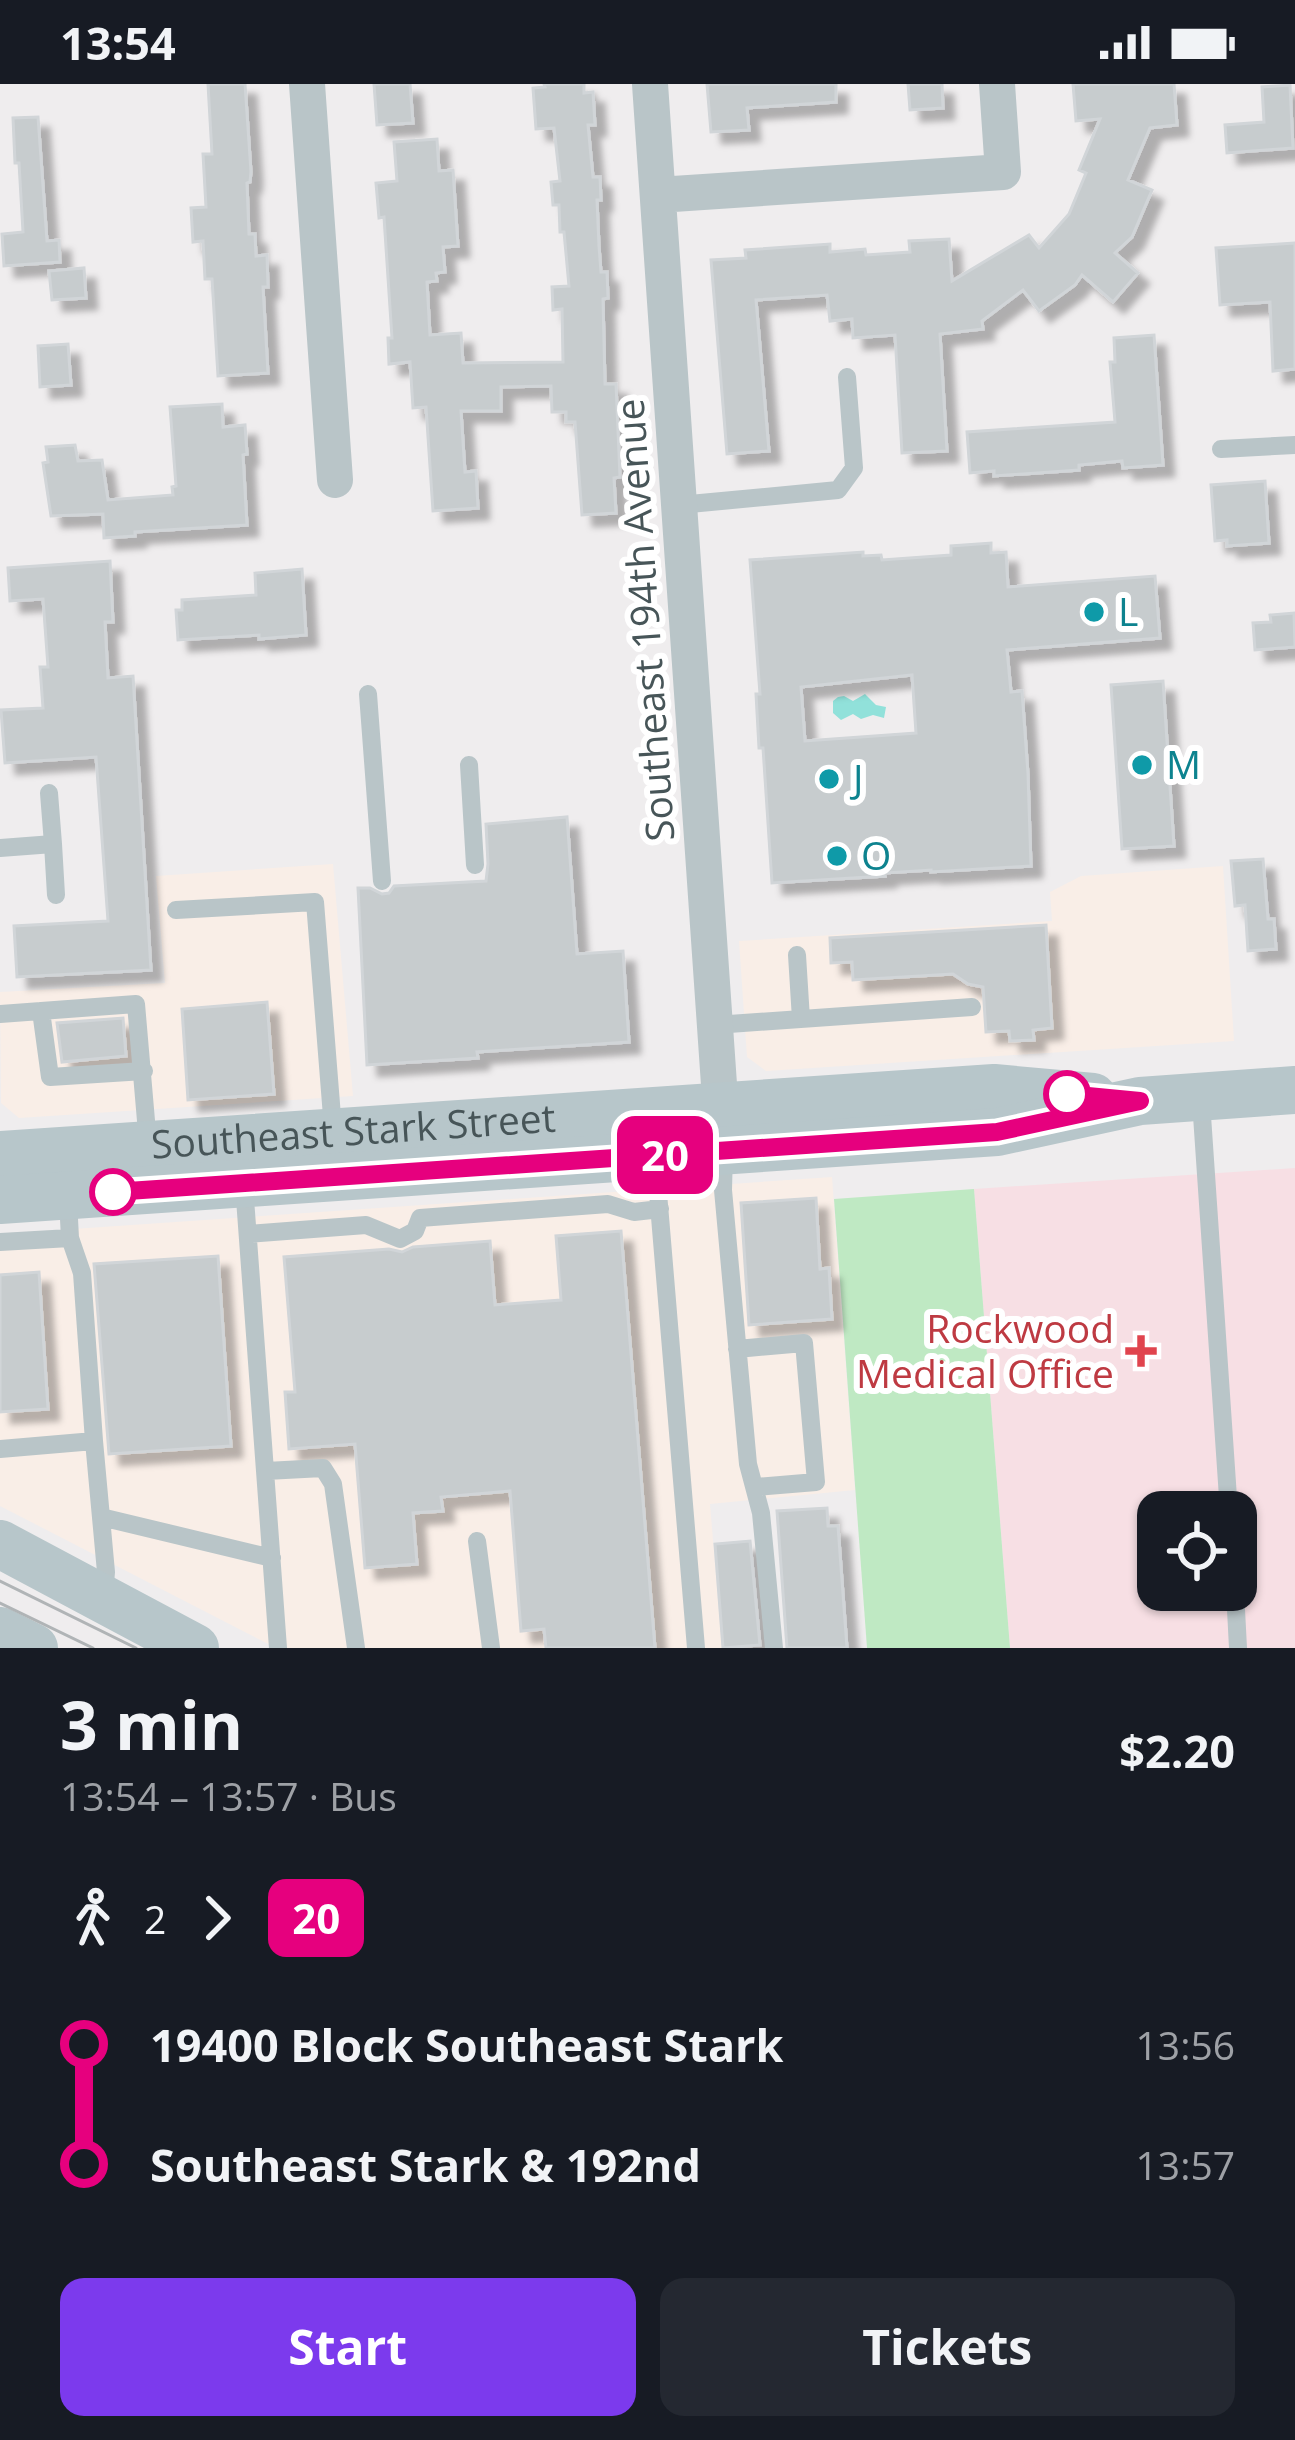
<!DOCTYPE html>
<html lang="en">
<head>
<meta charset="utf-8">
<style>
  body { margin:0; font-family:"Open Sans",sans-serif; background:#242831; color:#f1f3f6; height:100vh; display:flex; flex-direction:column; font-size:45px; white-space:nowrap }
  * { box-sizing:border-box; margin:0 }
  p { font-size:39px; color:#9ea1a6 }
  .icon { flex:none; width:66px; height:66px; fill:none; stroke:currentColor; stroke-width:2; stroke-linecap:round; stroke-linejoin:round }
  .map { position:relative; height:1564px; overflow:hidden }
  .drawer { display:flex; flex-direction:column; background:#171b24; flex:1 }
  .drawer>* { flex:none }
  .badge { padding:0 24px; border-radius:18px; font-size:42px; line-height:78px }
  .controls { position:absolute; left:1137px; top:1407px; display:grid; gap:24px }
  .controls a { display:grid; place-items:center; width:120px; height:120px; border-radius:24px; background:#171b24; box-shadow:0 3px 9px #0004; font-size:60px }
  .map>.badge { position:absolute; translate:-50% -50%; box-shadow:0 0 0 6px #fff }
  .legs { display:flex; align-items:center; gap:18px; height:132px; padding:0 60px; font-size:39px }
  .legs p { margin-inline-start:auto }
  .summary { display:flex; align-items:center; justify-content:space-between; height:204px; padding:0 60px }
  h1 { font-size:66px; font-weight:700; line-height:90px }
  .cta { display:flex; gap:24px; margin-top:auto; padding:24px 60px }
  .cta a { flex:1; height:138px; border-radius:24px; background:#7c3aed; color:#fff; font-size:48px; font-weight:700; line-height:138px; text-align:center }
  .cta a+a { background:#242831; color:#f1f3f6 }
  ul { padding:0 60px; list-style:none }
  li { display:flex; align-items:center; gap:42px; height:120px; font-size:45px }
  li i { display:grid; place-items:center; width:18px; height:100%; margin:0 15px; background:currentColor }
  li i::after { content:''; width:30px; height:30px; margin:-15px; border:9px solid; border-radius:50%; background:#171b24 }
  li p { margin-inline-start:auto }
  li:first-child i { background:linear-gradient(#0000 50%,currentColor 0) }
  li:last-child i { background:linear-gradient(currentColor 50%,#0000 0) }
  .status { display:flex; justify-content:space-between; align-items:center; height:84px; padding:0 60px; background:#171b24; direction:ltr }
  .status svg { height:33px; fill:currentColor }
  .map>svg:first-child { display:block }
  .commercial { fill:#f9eee7 }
  .medical { fill:#f7dfe4; fill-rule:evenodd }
  .green { fill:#bfe9c3 }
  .water { fill:#91e1da }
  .building { fill:#c7ccce; stroke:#d1d5d8; stroke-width:3; fill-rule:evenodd; filter:url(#shadow) }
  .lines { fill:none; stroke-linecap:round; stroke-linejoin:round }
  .lane { stroke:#b9c5c8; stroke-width:18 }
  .street { stroke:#b9c5c8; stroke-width:36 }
  .secondary { stroke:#b7c6ca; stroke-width:48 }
  .tram { stroke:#b0b4b6; stroke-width:3 }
  .line-1-casing { stroke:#fff; stroke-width:27 }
  .line-1 { stroke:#e6007e; stroke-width:18 }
  .culture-dot { fill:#0f9aa8; stroke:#fff; stroke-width:4.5 }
  .stop-1-dot { fill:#fff; stroke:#e6007e; stroke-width:6 }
  .health-dot { fill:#e0444e; stroke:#fff; stroke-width:4.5 }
  .labels { text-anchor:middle; stroke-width:12; stroke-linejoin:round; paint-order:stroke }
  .culture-label { font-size:39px; fill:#0d838f; stroke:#fff; text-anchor:start }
  .street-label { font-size:39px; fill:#475558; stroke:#fff }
  .health-label { font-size:39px; fill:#be3a42; stroke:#fff; text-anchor:end }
</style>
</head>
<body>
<div class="status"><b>13:54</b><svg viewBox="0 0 49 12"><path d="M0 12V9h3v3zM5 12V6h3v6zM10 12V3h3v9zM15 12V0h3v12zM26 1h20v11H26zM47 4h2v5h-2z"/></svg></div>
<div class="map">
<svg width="1295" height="1564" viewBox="0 0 1295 1564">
  <defs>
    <filter id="shadow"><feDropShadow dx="11" dy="11" stdDeviation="3" flood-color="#0004"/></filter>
  </defs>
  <rect width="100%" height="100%" fill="#efedee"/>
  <path class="commercial" d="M 333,780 L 353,1012 L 19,1034 L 1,1019 L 0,908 L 165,899 L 156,792 Z
    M 1223,782 L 1234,957 L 766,987 L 747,973 L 739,857 L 1052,837 L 1050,808 L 1081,792 Z
    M 832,1093 L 855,1406 L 710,1420 L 722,1564 L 276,1564 L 0,1422 L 0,1150 Z"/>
  <path class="medical" d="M 1295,1084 L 1295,1564 L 1010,1564 L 974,1105 ZM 1158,1428 L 1236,1428 L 1236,1506 L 1158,1506 Z"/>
  <path class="green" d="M 974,1105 L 1010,1564 L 867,1564 L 834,1115 Z"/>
  <path class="water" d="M 865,610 L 876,621 L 886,623 L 884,634 L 873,631 L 861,635 L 853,630 L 841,636 L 833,629 L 833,617 L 838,613 L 844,612 L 853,617 Z"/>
  <path class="building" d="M 208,0 L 245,0 L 251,88 L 250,98 L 247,99 L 249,150 L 255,150 L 256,172 L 267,171 L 268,203 L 263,203 L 268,289 L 218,292 L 212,195 L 205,195 L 203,157 L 193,158 L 191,124 L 206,123 L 203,70 L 212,70 Z
    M 374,0 L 410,0 L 413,39 L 377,41 Z
    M 544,0 L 584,0 L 584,9 L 593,8 L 595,41 L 588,41 L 593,93 L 600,93 L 601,116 L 597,116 L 599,162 L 601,188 L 607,188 L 608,214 L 603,215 L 605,300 L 616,300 L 620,393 L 614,394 L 616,429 L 582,431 L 575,338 L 566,338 L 566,328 L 552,328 L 551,302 L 501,303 L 501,327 L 461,327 L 465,388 L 476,387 L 478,424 L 433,427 L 426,323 L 413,324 L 410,278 L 389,280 L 388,254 L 392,254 L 384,133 L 379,134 L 376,99 L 397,97 L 394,58 L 437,55 L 439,87 L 453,86 L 458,162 L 443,163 L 445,188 L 436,189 L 437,197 L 427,198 L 430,251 L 461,249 L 463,279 L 563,278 L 562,225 L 553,226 L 552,203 L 569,202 L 564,148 L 560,148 L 559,121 L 553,121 L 551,98 L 560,97 L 554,44 L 536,45 L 533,4 L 545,3 Z
    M 707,0 L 836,0 L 836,18 L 747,24 L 749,46 L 711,48 Z
    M 908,0 L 942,0 L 943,24 L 910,26 Z
    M 1073,0 L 1174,0 L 1177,41 L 1150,44 L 1128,96 L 1152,106 L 1132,153 L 1115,169 L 1138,189 L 1113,218 L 1082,191 L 1075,201 L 1039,227 L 1023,206 L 982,237 L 983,245 L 940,250 L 947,367 L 902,369 L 895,251 L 853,254 L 852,235 L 830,237 L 827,211 L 756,216 L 769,367 L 727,370 L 711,176 L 746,174 L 745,166 L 830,160 L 830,168 L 865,165 L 866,171 L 910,168 L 909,157 L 949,155 L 952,197 L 1029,151 L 1039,164 L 1069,130 L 1086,89 L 1079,86 L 1100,35 L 1076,37 Z
    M 1290,1 L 1293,64 L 1227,69 L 1225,41 L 1264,38 L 1262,3 Z
    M 38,33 L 47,157 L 59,156 L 60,178 L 4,182 L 2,150 L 23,148 L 19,79 L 15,79 L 13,34 Z
    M 1295,159 L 1295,285 L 1273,287 L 1270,218 L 1220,221 L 1216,164 Z
    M 84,184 L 86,214 L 52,216 L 49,187 Z
    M 1154,251 L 1163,381 L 1123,384 L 1122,377 L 1079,381 L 1079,386 L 994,392 L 994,387 L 970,389 L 967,348 L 1115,338 L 1110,278 L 1115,278 L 1114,254 Z
    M 68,260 L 71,301 L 40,303 L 38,262 Z
    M 222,320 L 223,343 L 245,341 L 247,370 L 243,371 L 247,441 L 135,448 L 135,452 L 104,454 L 103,430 L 51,432 L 43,379 L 48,378 L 46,363 L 75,361 L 78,377 L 102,376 L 108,416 L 173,411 L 172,403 L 176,402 L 170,323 Z
    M 1265,397 L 1269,459 L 1227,462 L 1227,456 L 1215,457 L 1211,401 Z
    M 991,459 L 991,469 L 1006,468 L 1008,503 L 1155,492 L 1160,554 L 1007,566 L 1011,608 L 1022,607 L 1028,690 L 1031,782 L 931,788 L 931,786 L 884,789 L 885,792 L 772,799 L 763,664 L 759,664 L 756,610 L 760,610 L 750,476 L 863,468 L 863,472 L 881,471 L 882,476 L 951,471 L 951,462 ZM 912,591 L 916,649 L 805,657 L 801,603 Z
    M 110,477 L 113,538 L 105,538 L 108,594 L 133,592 L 151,886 L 17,893 L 14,842 L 108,837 L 96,673 L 5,679 L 1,626 L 43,624 L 40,583 L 48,583 L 43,515 L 10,517 L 8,484 Z
    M 302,485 L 306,551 L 259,555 L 259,551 L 178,556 L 176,526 L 182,526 L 182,516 L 256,511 L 255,489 Z
    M 1294,529 L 1295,563 L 1255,566 L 1253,539 L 1271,538 L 1270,531 Z
    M 1163,597 L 1174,762 L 1122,765 L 1111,601 Z
    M 567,733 L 577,870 L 623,867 L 629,958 L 477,968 L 478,974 L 367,981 L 358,804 L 370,804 L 382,810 L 389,809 L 394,802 L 486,797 L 488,780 L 486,740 Z
    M 1263,775 L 1268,835 L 1274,835 L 1276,865 L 1248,867 L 1245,821 L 1235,822 L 1231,777 Z
    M 1046,841 L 1052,944 L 1033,946 L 1034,956 L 1010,957 L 1009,947 L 986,948 L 983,903 L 968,900 L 953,890 L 853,896 L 852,878 L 831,879 L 830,854 Z
    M 267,918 L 274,1010 L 188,1016 L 182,925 Z
    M 123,934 L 126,972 L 62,978 L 57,939 Z
    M 816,1114 L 820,1185 L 829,1184 L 832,1235 L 749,1241 L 741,1119 Z
    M 621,1147 L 655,1564 L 546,1564 L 544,1545 L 521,1547 L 510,1407 L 441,1413 L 443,1427 L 413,1429 L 417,1480 L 365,1484 L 355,1360 L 289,1365 L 285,1308 L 295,1308 L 284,1173 L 389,1165 L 402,1168 L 413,1163 L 490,1157 L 495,1221 L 561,1216 L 556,1152 Z
    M 218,1172 L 231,1362 L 109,1370 L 94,1180 Z
    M 39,1188 L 48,1325 L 0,1328 L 0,1191 Z
    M 827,1424 L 828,1442 L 838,1442 L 847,1564 L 787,1564 L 777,1427 Z
    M 750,1457 L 760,1561 L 723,1564 L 715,1460 Z"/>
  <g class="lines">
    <path class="lane" d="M 1221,365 L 1295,361
      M 679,421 L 838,406 L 854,384 L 847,293
      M 368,610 L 382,797
      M 469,681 L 475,781
      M 53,760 L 56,811
      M 0,764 L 53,760 L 49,709
      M 176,826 L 315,818 L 333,1045
      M 797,871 L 801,935
      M 41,927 L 50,993 L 144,987
      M 0,930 L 136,920 L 148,1060
      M 715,941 L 972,923
      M 1201,1017 L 1229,1428
      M 724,1067 L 723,1106 L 748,1380 L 761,1429 L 774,1564
      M 655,1073 L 696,1564
      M 244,1101 L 278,1564
      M 68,1116 L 70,1154 L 82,1189 L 94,1357 L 106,1488 L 104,1511
      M 248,1150 L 366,1141 L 400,1155 L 415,1147 L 420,1134 L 608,1120 L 634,1128 L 660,1125
      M 0,1158 L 70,1154
      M 737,1265 L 804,1259 L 816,1398 L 755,1403
      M 0,1365 L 94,1357
      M 266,1387 L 323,1384 L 333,1400 L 356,1564
      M 101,1433 L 272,1474
      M 477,1457 L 491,1564
      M 1235,1506 L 1238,1564"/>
    <path class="street" d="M 307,0 L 335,396
      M 650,0 L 722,1044
      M 658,111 L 1003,88 L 997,0"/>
    <g class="secondary">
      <path id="s1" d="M 0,1071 L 994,1004 L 1093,1013"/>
      <path d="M 0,1116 L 997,1048 L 1140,1017 L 1295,1006"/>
      <path d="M 0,1460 L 195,1564"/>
      <path d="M 0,1547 L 34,1564"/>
    </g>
    <path class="tram" d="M 0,1497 L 136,1564
      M 0,1519 L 93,1564"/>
  </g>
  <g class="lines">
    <defs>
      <path id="line-1" d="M 113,1108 L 997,1048 L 1140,1017 L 1067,1010"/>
    </defs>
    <use href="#line-1" class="line-1-casing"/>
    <use href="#line-1" class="line-1"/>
  </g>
  <g class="culture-dot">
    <circle cx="1094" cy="528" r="12"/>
    <circle cx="1142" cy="681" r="12"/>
    <circle cx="829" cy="695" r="12"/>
    <circle cx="837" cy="772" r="12"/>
  </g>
  <g class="stop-1-dot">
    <circle cx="1067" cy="1010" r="21"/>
    <circle cx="113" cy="1108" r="21"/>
  </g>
  <path class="health-dot" d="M1135 1249h12v12h12v12h-12v12h-12v-12h-12v-12h12z"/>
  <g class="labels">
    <g class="culture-label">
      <text x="1118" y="542">L</text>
      <text x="1166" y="695">M</text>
      <text x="853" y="709">J</text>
      <text x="861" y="786">O</text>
    </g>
    <g class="street-label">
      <text transform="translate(645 536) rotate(-94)" y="14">Southeast 194th Avenue</text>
      <text dy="14" stroke="none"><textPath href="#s1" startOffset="354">Southeast Stark Street</textPath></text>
    </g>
    <g class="health-label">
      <text x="1114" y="1259">Rockwood<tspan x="1114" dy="45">Medical Office</tspan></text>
    </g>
  </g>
</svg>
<div class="controls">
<a><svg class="icon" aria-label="locate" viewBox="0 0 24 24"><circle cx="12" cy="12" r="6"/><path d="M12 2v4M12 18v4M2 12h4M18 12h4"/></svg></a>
</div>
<b class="badge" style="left:665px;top:1071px;background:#e6007e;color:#fff">20</b>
</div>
<section class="drawer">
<div class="summary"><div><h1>3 min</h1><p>13:54 – 13:57 · Bus</p></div><b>$2.20</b></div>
<div class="legs"><svg class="icon" aria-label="walk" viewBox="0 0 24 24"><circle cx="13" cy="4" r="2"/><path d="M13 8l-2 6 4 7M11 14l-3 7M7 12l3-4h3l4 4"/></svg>2<svg class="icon" aria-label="forward" viewBox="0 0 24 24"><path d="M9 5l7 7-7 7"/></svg><b class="badge" style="background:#e6007e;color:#fff">20</b></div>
<ul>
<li><i style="color:#e6007e"></i><b>19400 Block Southeast Stark</b><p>13:56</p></li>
<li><i style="color:#e6007e"></i><b>Southeast Stark &amp; 192nd</b><p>13:57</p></li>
</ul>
<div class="cta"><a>Start</a><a>Tickets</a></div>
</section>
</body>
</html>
